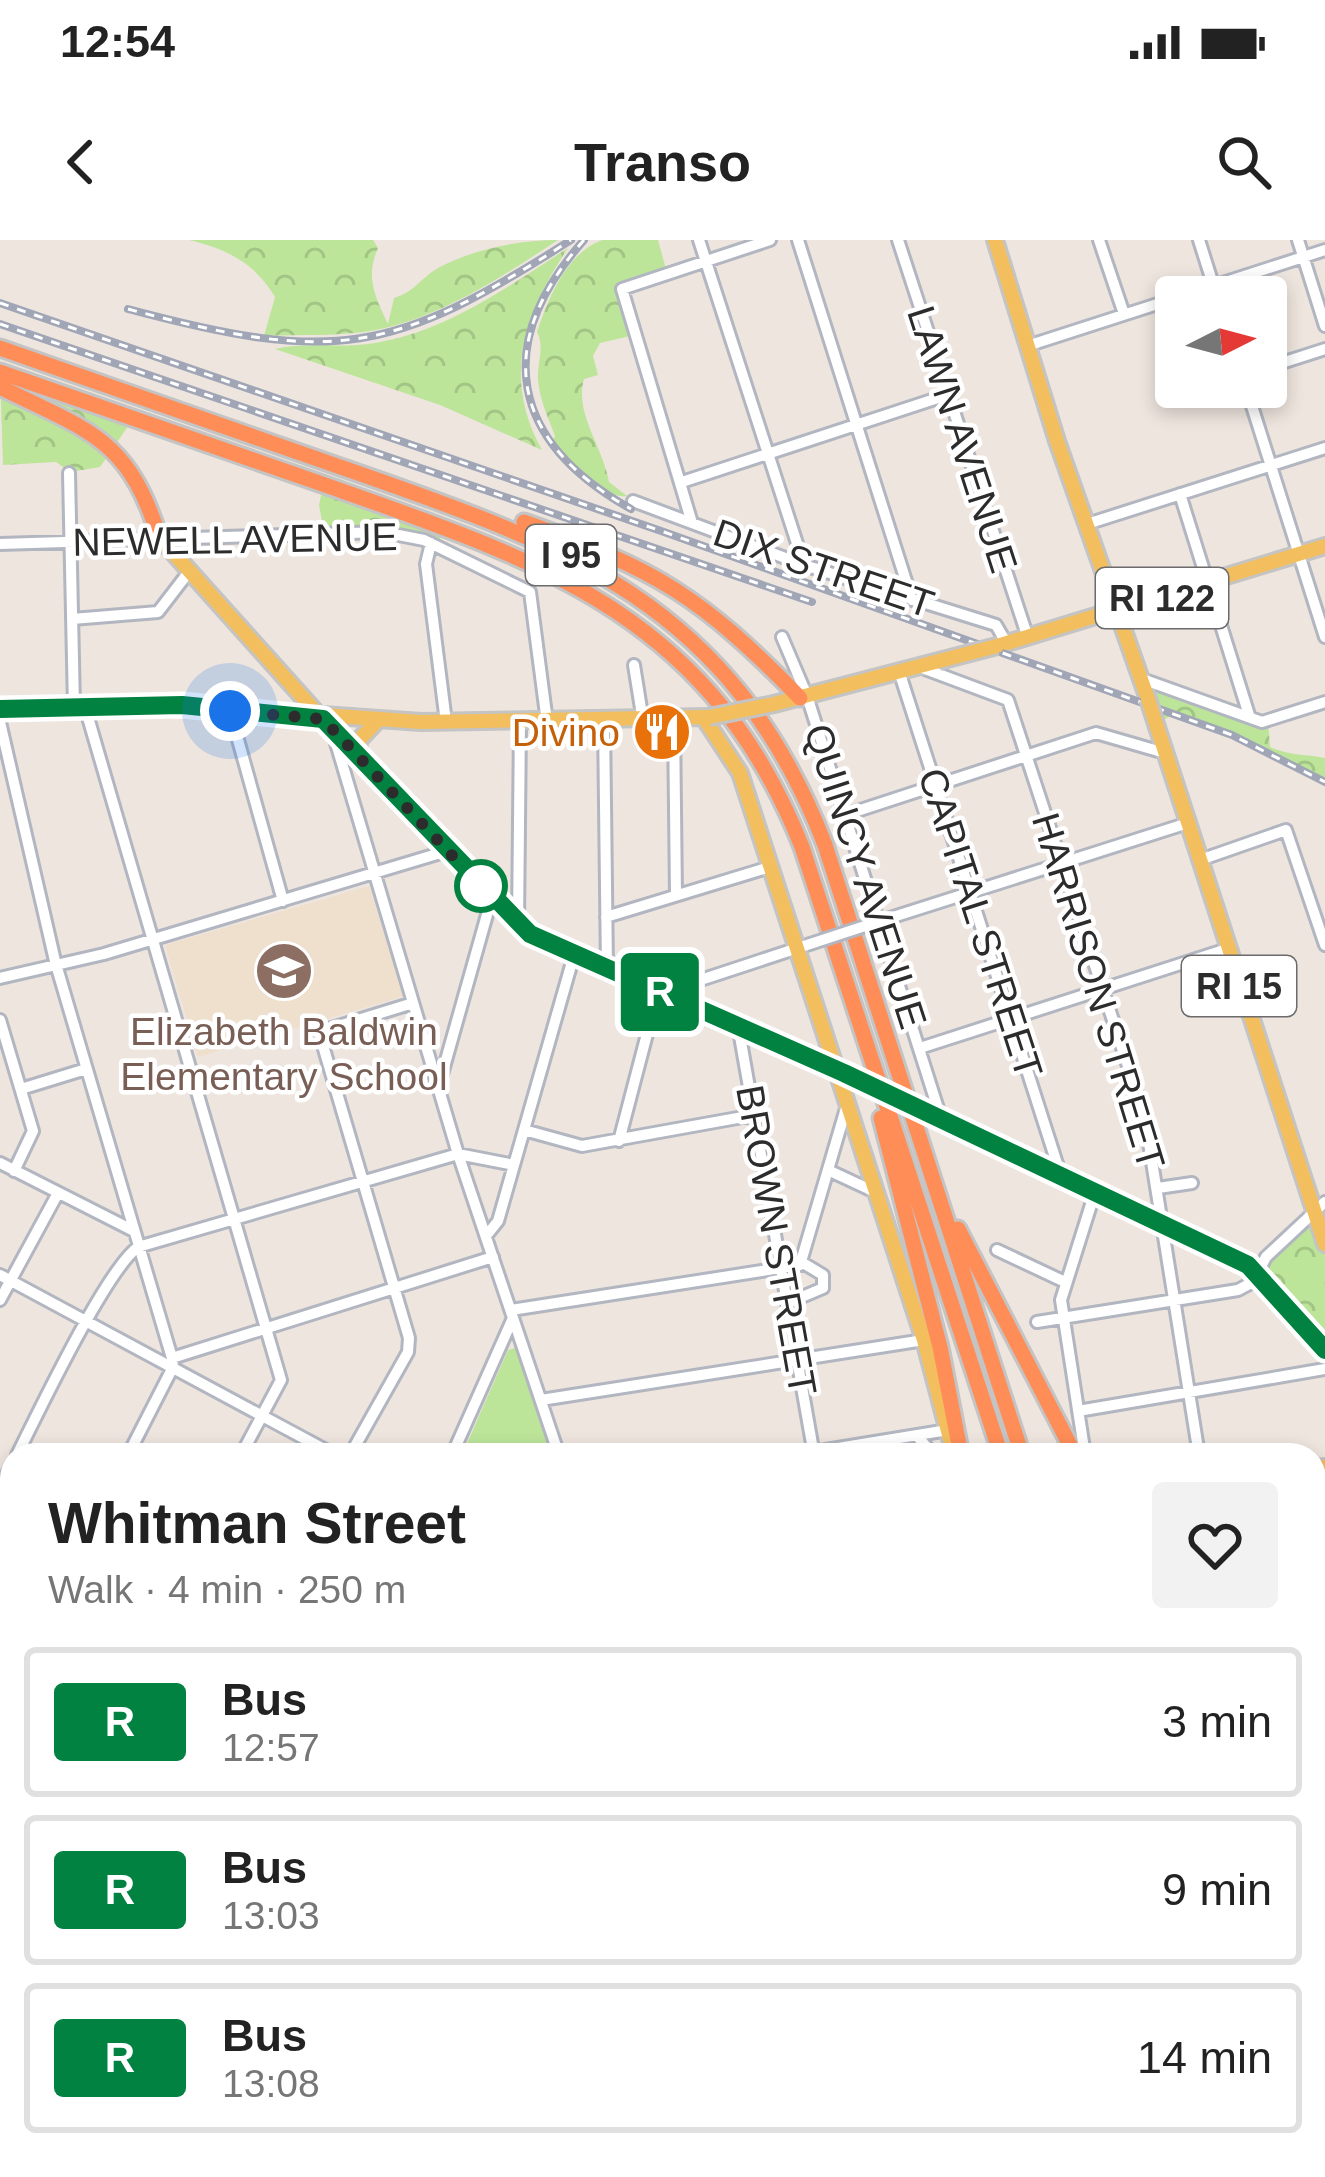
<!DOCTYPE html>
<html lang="en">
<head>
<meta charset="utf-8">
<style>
  body { margin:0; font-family:Helvetica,sans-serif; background:#f2f2f2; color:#222; height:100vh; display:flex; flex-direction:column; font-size:45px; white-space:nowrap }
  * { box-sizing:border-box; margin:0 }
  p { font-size:39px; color:#767676 }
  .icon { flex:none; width:66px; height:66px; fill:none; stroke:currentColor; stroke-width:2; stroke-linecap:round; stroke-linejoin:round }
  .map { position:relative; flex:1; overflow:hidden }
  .drawer { position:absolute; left:0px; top:1203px; width:1326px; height:735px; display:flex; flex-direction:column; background:#fff; border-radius:36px 36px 0 0; box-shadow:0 6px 18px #0003 }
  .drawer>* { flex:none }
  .badge { padding:0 24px; border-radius:9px; font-size:42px; line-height:78px }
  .needle { width:78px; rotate:84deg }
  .buttons { position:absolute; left:1155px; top:36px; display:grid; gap:24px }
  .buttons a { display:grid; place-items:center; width:132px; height:132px; border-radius:12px; background:#fff; box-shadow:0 6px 18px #0003; font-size:60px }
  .you { position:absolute; width:60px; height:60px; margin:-30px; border:9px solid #fff; border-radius:50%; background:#1a73e8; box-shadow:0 0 0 18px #1a73e833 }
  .map>.badge { position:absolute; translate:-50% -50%; box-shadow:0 0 0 6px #fff }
  .round { display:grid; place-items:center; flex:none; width:126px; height:126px; border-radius:12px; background:#f2f2f2 }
  .summary { display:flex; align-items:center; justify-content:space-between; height:204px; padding:0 48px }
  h1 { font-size:57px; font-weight:700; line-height:90px }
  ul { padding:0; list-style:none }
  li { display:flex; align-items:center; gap:36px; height:150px; margin:0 24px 18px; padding:0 24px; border:6px solid #e0e0e0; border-radius:12px }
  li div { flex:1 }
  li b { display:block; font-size:45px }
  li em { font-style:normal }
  li .badge { min-width:132px; font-weight:700; text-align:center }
  .status { display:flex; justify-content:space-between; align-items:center; height:84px; padding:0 60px; background:#fff; direction:ltr }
  .status svg { height:33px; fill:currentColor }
  header { display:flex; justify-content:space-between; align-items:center; height:156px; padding:0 48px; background:#fff; font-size:54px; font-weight:700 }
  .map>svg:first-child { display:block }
  .education { fill:#efe0ce }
  .forest { fill:url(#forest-crowns) }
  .park { fill:#bce59a }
  .water { fill:url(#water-ripples) }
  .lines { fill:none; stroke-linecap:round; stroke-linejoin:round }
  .minor-casing { stroke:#b2b6c0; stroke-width:16 }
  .major-casing { stroke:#c4c4c4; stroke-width:20 }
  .highway-casing { stroke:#c4c4c4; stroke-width:21 }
  .minor { stroke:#fff; stroke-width:10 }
  .major { stroke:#f3bf5e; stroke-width:14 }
  .highway { stroke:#ff8d58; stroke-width:15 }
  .rail-casing { stroke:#a0a6b6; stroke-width:8 }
  .rail { stroke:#fff; stroke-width:3; stroke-dasharray:9; stroke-linecap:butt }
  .minor-bridge-casing { stroke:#b2b6c0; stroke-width:16; stroke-linecap:butt }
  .major-bridge-casing { stroke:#c4c4c4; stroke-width:20; stroke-linecap:butt }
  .minor-bridge { stroke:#fff; stroke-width:10 }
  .major-bridge { stroke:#f3bf5e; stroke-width:14 }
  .line-casing { stroke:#fff; stroke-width:27 }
  .line { stroke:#028241; stroke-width:18 }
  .walk { stroke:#2c2c2c; stroke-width:12; stroke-dasharray:0 21.6 }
  .stop-dot { fill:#fff; stroke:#028241; stroke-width:6 }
  .labels { text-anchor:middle; stroke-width:9; stroke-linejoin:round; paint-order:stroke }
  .shield { fill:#fff; stroke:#6b6b6b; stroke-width:3 }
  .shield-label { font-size:36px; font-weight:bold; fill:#2c2c2c }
  .street-label { font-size:39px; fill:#2c2c2c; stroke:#fff }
  .food-label { font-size:39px; fill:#c56008; stroke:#fff; text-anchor:end }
  .education-label { font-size:39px; fill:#785e54; stroke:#fff }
</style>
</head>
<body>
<div class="status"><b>12:54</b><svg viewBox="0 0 49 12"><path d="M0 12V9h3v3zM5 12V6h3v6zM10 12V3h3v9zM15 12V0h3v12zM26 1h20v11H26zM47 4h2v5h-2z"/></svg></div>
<header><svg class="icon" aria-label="back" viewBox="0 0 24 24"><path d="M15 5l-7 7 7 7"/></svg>Transo<svg class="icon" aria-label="search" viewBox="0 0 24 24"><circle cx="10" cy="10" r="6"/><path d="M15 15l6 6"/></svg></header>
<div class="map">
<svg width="1325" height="1937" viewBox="0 0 1325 1937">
  <defs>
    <pattern id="forest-crowns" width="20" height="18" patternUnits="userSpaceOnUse" patternTransform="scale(3)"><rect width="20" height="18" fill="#bce59a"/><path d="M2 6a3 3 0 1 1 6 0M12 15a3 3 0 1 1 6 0" fill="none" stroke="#a2c585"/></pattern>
    <pattern id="water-ripples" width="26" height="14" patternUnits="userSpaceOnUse" patternTransform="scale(3)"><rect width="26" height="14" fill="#70ddf1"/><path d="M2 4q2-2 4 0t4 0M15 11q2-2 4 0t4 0" fill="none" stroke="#61becf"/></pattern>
  </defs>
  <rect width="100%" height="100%" fill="#eee5de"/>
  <path class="education" d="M 369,646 L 404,756 L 198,817 L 165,705 Z
    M 0,1559 L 5,1559 L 12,1596 L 12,1716 L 0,1716 Z"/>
  <path class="forest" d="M 189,0 L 373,0 L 378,8 C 365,37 375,57 388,84 L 394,58 C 415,52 421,37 440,27 C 475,9 519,0 558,0 C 500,38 443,76 376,90 C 339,97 302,94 264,96 L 275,57 C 255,23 227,9 189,0 Z
    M 602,0 L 658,0 L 667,33 L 620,49 L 630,96 L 600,103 L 593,116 L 598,135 L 584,139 C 574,173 603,207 609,242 L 627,256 C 600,259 567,224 552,203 L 555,196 C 548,177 540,161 538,140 C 537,122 545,107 537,92 C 549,57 566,14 602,0 Z
    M 568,8 C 525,73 501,136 542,210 L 440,165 L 275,109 C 304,102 337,108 368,104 C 443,94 506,48 568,8 Z
    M 0,131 L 133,179 L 100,227 L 70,232 L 56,222 L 3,225 Z
    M 323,246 L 444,290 L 436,307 L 419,299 L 324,292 L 319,265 Z
    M 1144,440 L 1268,481 L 1270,507 C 1291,516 1306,514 1325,518 L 1325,546 L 1254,508 L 1174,475 L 1155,483 Z
    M 1310,974 L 1325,1007 L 1325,1105 L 1297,1069 L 1258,1035 Z"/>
  <path class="park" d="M 519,1107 L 555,1215 L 462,1215 L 508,1110 Z"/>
  <path class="water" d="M 1314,1896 L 1325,1898 L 1325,1937 L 972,1937 L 999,1926 L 1314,1926 Z"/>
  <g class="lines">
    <defs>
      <path id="minor" d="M 699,0 L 804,325
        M 798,0 L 912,360
        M 898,0 L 1028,398
        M 1099,0 L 1124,74
        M 1199,0 L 1217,57
        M 1298,0 L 1325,86
        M 1179,57 L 1325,10
        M 1027,106 L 1176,58
        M 1266,128 L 1325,109
        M 1246,147 L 1325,397
        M 69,233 L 74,467
        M 682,242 L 947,155
        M 1180,254 L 1249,475
        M 633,261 L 804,325 L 996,385 L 1007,404
        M 692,283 L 622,49 L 770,0
        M 1087,284 L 1325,208
        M 431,303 L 426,324 L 446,482
        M 0,304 L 383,292 L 424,300 L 530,352 L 547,482
        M 72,379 L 158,372 L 188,333
        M 782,397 L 807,456 L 941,878
        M 634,425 L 643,481
        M 917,426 L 1008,460 L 1145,878 L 1199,1215
        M 899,431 L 1061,936
        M 1142,439 L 1262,482 L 1325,462
        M 85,467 L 281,1140 L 241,1215
        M 230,471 L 283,661
        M 604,481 L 607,729
        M 674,481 L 676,655
        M 0,482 L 55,721 L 172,1118 L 173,1127 L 128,1215
        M 333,493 L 458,914 L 559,1215
        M 845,575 L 1096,493 L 1165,513
        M 1200,620 L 1286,590 L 1325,705
        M 606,677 L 770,627
        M 874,683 L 1188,583
        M 518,684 L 520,482
        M 0,738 L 104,714 L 447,611
        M 664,752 L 810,704
        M 0,780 L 33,891 L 14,931
        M 738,785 L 814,1215
        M 923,807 L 1227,709
        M 439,845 L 492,657
        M 21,849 L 86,829
        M 524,890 L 582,906 L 754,875
        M 619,901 L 658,752
        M 0,923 L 134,991
        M 830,931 L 875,952
        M 1158,948 L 1192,943
        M 486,996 L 498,981 L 574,715
        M 997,1010 L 1065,1042
        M 0,1035 L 335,1215
        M 0,1060 L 58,953
        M 790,1062 L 823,1048 L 823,1035 L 803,1023
        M 511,1070 L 800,1025 L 847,865
        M 1037,1082 L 1238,1050 L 1253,1042 L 1266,1017 L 1325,962
        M 172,1118 L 493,1017
        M 541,1160 L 924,1100
        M 1078,1171 L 1325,1129
        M 917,1196 L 934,1215
        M 17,1215 C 38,1173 106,1030 138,1007 L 458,914 L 514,925
        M 350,1215 L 408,1112 L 409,1098 L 319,792 L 413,763
        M 452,1215 L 513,1078
        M 795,1215 L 948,1190
        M 1085,1215 L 1061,1060 L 1095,952
        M 0,1248 L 12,1225
        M 1316,1324 L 1325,1449
        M 0,1394 L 12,1400
        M 0,1772 L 9,1888
        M 1314,1873 L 1325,1874
        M 466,1926 L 471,1937
        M 750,1926 L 752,1937
        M 207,1930 L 218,1926
        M 144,1937 L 172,1926
        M 396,1937 L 422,1926
        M 774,1937 L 855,1926"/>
      <path id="major" d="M 995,0 L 1057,201 L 1148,459
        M 159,297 L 332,490 L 531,694 L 845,833
        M 997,406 L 1325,306
        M 774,464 L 939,421
        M 0,469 L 182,465 L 421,482 L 708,477
        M 704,478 L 740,533 L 924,1100 L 953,1210
        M 1157,487 L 1325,1004
        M 358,517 L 359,500 L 377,481
        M 927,872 L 1248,1025 L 1325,1110
        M 1314,1228 L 1325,1227
        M 0,1257 L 12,1264
        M 1314,1325 L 1325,1323
        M 1314,1578 L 1325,1578
        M 1314,1595 L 1325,1594
        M 0,1728 L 12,1728
        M 1314,1799 L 1325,1799
        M 1038,1926 L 1041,1937"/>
      <path id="highway" d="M 0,108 C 109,146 218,185 326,222 C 556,302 729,356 825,605 L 1022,1215
        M 0,132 C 109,170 219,208 328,246 C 544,322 710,376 802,607 L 1001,1215
        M 0,147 C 88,191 128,197 159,297
        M 524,282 C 656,329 702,357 800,458
        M 881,878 L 940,1107 L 961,1215
        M 958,989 L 1075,1215
        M 1122,1926 L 1125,1937
        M 1142,1926 L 1145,1937
        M 1162,1926 L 1165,1937"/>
    </defs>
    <use href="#minor" class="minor-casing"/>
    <use href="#major" class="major-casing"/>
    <use href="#highway" class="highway-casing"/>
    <use href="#minor" class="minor"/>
    <use href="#major" class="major"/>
    <use href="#highway" class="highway"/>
    <defs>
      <path id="rail" d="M 584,0 C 491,105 511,202 631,269
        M 0,63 L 664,292 L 1232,495 L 1325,542
        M 128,69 C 334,124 392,115 571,0
        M 0,84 L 812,362"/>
    </defs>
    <use href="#rail" class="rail-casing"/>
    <use href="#rail" class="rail"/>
    <defs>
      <path id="minor-bridge" d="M 810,704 L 871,684"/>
      <path id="major-bridge" d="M 939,421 L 997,406
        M 1148,459 L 1157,487
        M 709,477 L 774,464
        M 845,833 L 927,872"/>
    </defs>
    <use href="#minor-bridge" class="minor-bridge-casing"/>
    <use href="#major-bridge" class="major-bridge-casing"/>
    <use href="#minor-bridge" class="minor-bridge"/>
    <use href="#major-bridge" class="major-bridge"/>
  </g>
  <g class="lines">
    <defs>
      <path id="line" d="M 0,469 L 182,465 L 323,479 L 530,694 L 844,833 L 1248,1025 L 1325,1110"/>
    </defs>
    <use href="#line" class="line-casing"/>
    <use href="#line" class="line"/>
    <path class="walk" d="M 230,471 L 323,479 L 481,646"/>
  </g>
  <defs>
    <symbol id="restaurant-disc" viewBox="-11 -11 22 22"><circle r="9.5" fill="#e8710a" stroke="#fff"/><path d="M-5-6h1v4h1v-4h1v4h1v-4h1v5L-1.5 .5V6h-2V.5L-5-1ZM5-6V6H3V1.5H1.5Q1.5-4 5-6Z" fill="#fff"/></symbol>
    <symbol id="school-disc" viewBox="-11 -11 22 22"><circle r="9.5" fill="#8d6e63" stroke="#fff"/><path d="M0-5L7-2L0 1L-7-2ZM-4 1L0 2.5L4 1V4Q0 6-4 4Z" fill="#fff"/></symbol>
  </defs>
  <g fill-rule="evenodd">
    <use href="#restaurant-disc" x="629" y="459" width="66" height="66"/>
    <use href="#school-disc" x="251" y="698" width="66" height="66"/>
  </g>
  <circle class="stop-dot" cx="481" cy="646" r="24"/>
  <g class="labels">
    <g class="shield">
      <rect x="526" y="285" width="90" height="60" rx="9"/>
      <rect x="1096" y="328" width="132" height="60" rx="9"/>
      <rect x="1182" y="716" width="114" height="60" rx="9"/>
    </g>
    <g class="shield-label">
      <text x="571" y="328">I 95</text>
      <text x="1162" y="371">RI 122</text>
      <text x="1239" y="759">RI 15</text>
    </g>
    <g class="street-label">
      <text transform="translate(963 199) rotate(72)" y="14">LAWN AVENUE</text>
      <text transform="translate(235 299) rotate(-1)" y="14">NEWELL AVENUE</text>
      <text transform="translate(824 328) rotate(19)" y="14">DIX STREET</text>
      <text transform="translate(866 636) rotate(72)" y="14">QUINCY AVENUE</text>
      <text transform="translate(981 683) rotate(72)" y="14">CAPITAL STREET</text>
      <text transform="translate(1099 751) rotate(73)" y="14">HARRISON STREET</text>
      <text transform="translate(777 1000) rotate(80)" y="14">BROWN STREET</text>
    </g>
    <g class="food-label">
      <text x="620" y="506">Divino</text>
    </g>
    <g class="education-label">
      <text x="284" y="805">Elizabeth Baldwin<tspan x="284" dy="45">Elementary School</tspan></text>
    </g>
  </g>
</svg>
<div class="buttons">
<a><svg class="needle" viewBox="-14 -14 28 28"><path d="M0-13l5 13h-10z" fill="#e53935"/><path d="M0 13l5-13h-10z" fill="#767676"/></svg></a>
</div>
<div class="you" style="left:230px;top:471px"></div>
<b class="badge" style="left:660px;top:752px;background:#028241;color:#fff">R</b>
<section class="drawer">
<div class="summary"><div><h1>Whitman Street</h1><p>Walk · 4 min · 250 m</p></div><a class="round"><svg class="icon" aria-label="heart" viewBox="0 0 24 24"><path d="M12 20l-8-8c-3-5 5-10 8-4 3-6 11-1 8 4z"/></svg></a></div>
<ul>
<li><span class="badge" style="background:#028241;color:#fff">R</span><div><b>Bus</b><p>12:57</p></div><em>3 min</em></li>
<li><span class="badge" style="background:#028241;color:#fff">R</span><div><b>Bus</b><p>13:03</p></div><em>9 min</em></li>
<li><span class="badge" style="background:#028241;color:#fff">R</span><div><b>Bus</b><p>13:08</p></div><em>14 min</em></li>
</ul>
</section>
</div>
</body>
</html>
